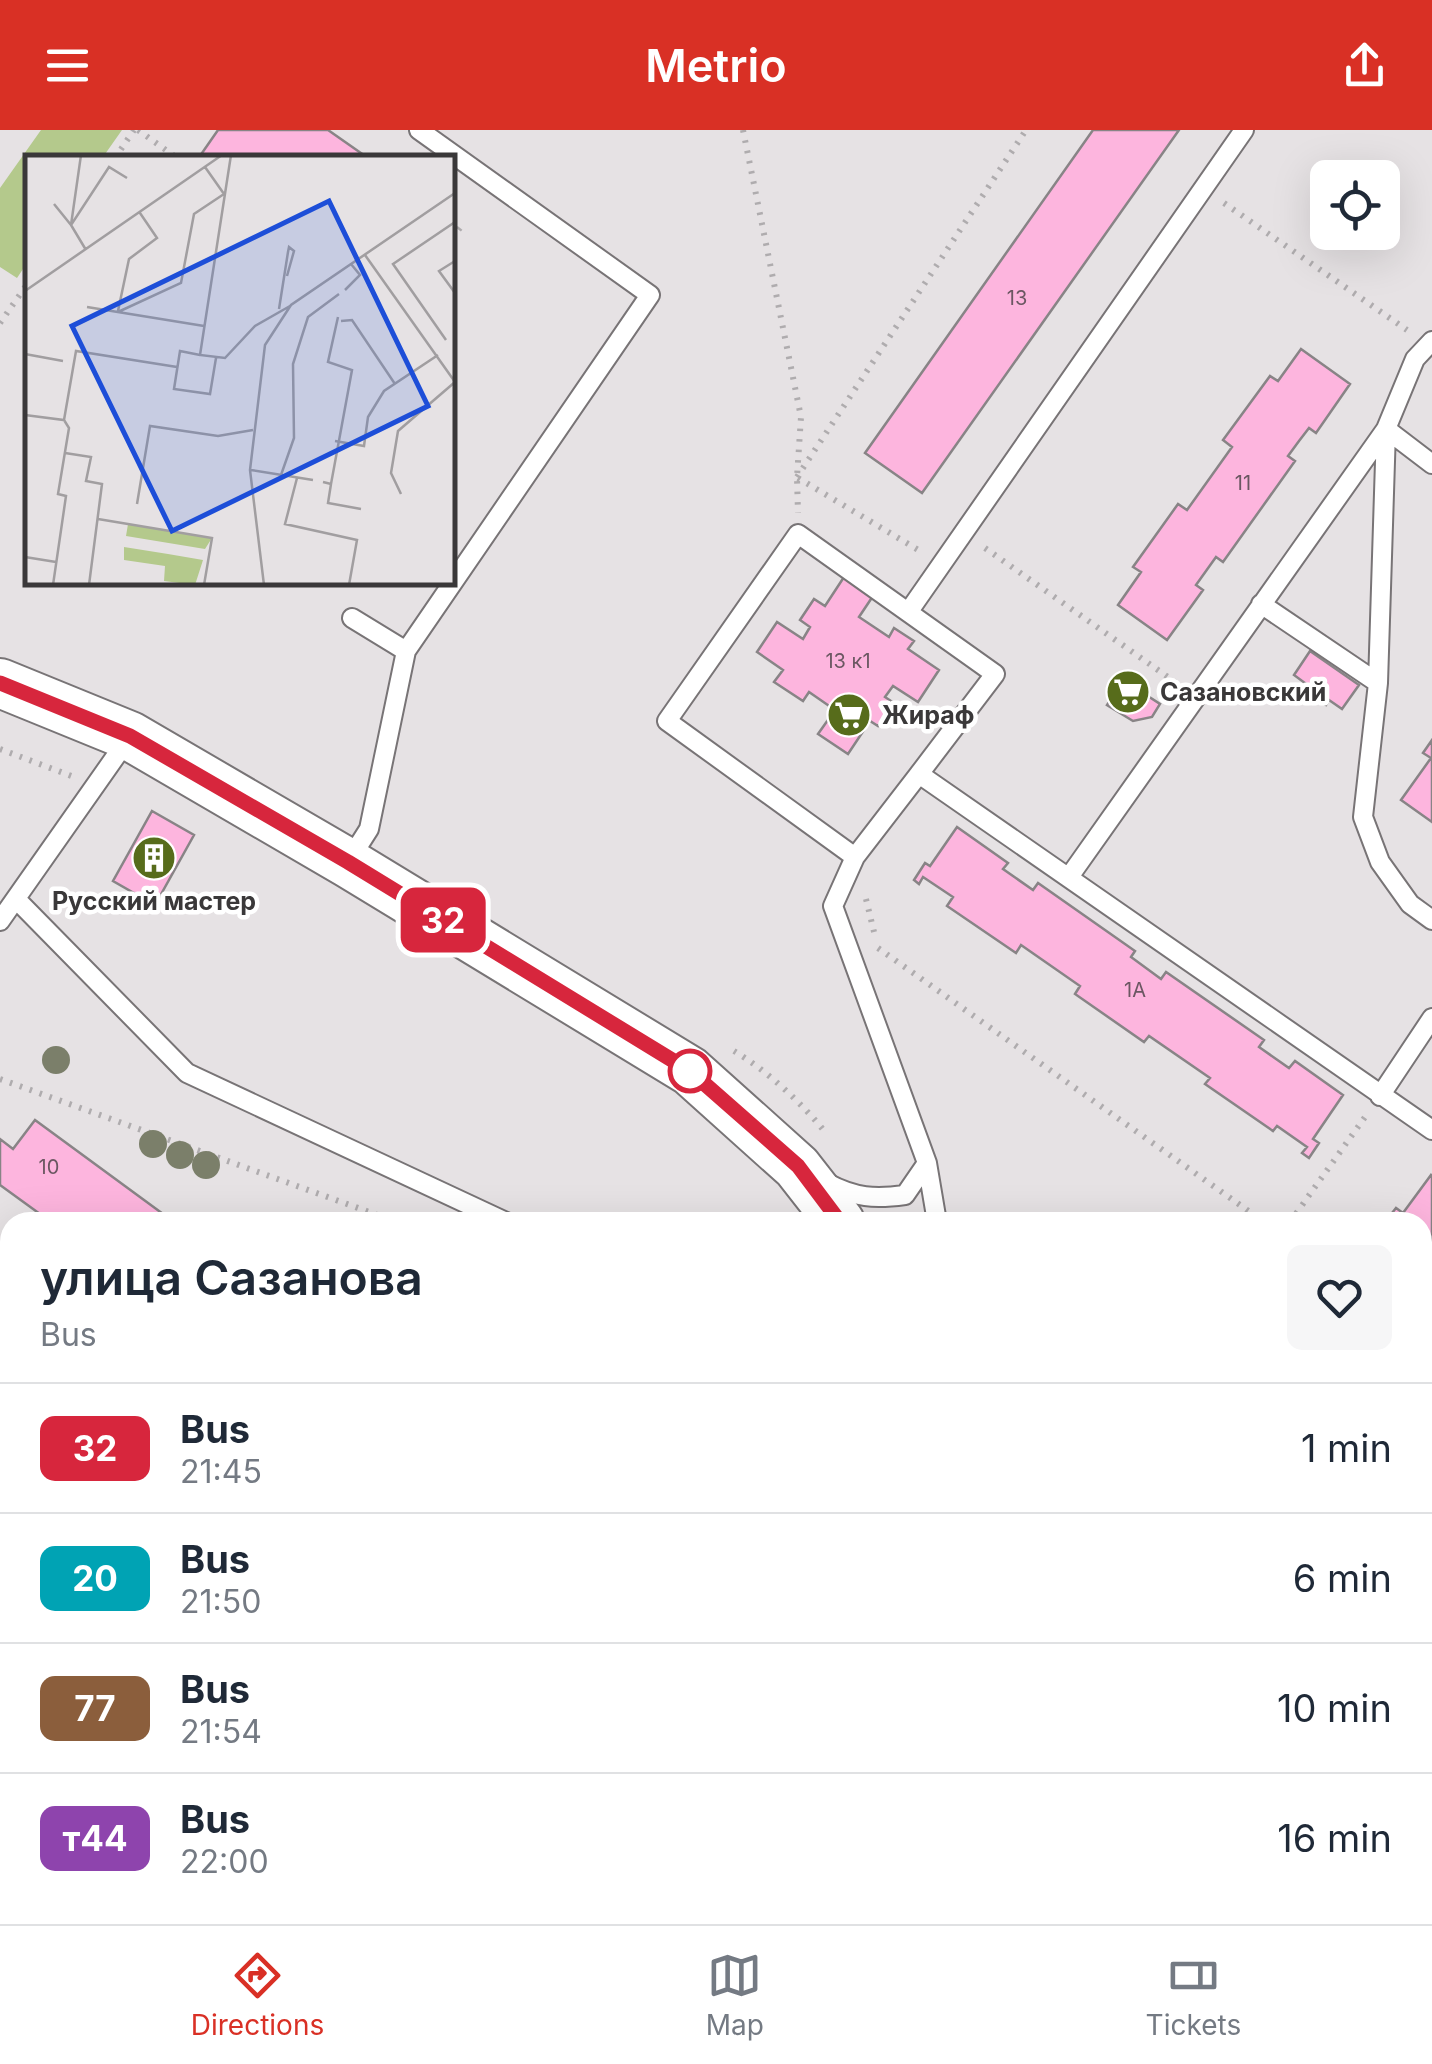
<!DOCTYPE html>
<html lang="en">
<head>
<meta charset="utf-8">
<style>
  body { margin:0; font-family:Inter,sans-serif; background:#f6f6f7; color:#1f2937; height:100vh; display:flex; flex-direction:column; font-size:38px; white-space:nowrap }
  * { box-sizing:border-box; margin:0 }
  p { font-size:32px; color:#747a83 }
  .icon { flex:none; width:55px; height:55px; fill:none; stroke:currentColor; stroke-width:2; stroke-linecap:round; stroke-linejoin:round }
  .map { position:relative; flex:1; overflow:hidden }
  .details { position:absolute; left:0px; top:1082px; width:1432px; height:712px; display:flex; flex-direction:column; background:#fff; border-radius:30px 30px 0 0; box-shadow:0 10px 40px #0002 }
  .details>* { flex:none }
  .badge { padding:0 20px; border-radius:15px; font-size:35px; line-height:65px }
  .fabs { position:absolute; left:1310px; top:30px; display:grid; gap:20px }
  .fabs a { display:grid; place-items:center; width:90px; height:90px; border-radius:15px; background:#fff; box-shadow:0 10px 40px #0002; font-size:50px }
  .map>.badge { position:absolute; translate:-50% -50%; box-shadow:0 0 0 5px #fff }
  .round { display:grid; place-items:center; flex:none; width:105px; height:105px; border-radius:15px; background:#f6f6f7 }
  .overview { display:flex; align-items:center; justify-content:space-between; height:170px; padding:0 40px }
  h1 { font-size:48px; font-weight:600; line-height:75px }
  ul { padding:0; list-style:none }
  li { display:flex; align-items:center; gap:30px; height:130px; padding:0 40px; border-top:2px solid #e0e1e3 }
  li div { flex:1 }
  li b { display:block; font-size:38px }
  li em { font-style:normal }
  li .badge { min-width:110px; font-weight:700; text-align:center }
  header { display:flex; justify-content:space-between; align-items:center; height:130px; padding:0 40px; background:#d93025; color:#fff; font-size:45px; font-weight:600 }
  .menu { display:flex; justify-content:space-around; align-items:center; height:140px; border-top:2px solid #e0e1e3; background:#fff; font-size:28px; color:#747a83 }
  .menu a { display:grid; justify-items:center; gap:5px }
  .menu .selected { color:#d93025 }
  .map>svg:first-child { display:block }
  .green { fill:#b4c98c }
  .building { fill:#fdb5de; stroke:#888486; stroke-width:2.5 }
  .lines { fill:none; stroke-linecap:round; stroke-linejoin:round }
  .lane-casing { stroke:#787476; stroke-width:22 }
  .secondary-casing { stroke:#787476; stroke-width:52 }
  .path { stroke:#afacae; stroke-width:6; stroke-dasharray:2.5 8; stroke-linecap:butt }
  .lane { stroke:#fff; stroke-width:18 }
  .secondary { stroke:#fff; stroke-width:48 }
  .tree { fill:#7b7f6a }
  .line-casing { stroke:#fff; stroke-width:22 }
  .line { stroke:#d7263d; stroke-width:15 }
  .stop-dot { fill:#fff; stroke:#d7263d; stroke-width:5 }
  .labels { text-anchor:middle; stroke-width:9; stroke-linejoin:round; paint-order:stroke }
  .number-label { font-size:20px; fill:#6b5762 }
  .poi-label { font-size:25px; font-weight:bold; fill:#3a3839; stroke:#fff; text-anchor:start }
  .inset-road { fill:none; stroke:#a19ea0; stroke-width:2.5 }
  .view { fill:#1d4ed8; fill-opacity:0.15; stroke:#1d4ed8; stroke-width:5 }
  .inset-edge { fill:none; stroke:#3a3839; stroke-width:5 }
</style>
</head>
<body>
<header><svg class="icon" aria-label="menu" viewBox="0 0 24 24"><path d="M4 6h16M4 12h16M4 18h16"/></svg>Metrio<svg class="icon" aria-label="share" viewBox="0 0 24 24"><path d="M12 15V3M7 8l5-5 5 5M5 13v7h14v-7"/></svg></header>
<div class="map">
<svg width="1432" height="1794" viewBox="0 0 1432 1794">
  <rect width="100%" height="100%" fill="#e6e2e4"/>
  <path class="green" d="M 41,0 L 122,0 L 103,27 L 28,28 L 27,133 L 17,148 L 0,137 L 0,58 Z"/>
  <path class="building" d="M 218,0 L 328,0 L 368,28 L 208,28 L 202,23 Z
    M 1093,0 L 1179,0 L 922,363 L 865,323 Z
    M 1301,219 L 1350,254 L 1316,303 L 1309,298 L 1299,311 L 1288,326 L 1295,331 L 1223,432 L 1216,427 L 1196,455 L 1203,460 L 1167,510 L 1118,475 L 1141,442 L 1133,437 L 1178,374 L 1187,380 L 1232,317 L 1223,310 L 1270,246 L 1278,251 Z
    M 844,447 L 873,466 L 859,487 L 889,507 L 894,498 L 914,511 L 908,519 L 939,540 L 918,572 L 893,556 L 885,567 L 894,573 L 878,596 L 870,591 L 848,624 L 818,604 L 835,580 L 809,562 L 803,571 L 774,552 L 783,540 L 757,522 L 777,492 L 803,509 L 810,497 L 800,490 L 814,469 L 825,476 Z
    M 1310,521 L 1359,555 L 1342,579 L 1329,570 L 1326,575 L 1306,561 L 1309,556 L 1294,545 Z
    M 1123,550 L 1160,574 L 1152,587 L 1133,591 L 1107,575 Z
    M 1432,610 L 1432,692 L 1401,670 L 1431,628 L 1423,623 Z
    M 152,681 L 194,705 L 155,775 L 113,751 Z
    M 957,697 L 1008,733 L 1003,739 L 1033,760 L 1038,753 L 1135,821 L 1131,827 L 1161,849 L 1166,842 L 1264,910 L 1259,917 L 1289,938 L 1295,931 L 1343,965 L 1313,1009 L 1319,1013 L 1309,1028 L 1302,1023 L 1307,1017 L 1277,996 L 1273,1001 L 1205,954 L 1210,948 L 1149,906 L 1144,912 L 1075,864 L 1080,856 L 1021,815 L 1016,823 L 947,776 L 953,767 L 923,747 L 919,754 L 914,750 L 925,733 L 930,736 Z
    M 35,990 L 174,1092 L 51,1092 L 0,1055 L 0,1009 L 13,1019 Z
    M 1431,1045 L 1432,1046 L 1432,1132 L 1422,1125 L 1425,1116 L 1422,1114 L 1422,1092 L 1385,1092 L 1396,1078 L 1403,1083 Z
    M 0,1407 L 10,1414 L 10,1500 L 0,1493 Z
    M 97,1785 L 169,1785 L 170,1794 L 99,1794 Z"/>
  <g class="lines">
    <defs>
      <path id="lane" d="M 1386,299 L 1432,334
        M 1386,300 L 1378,553 L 1363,687 L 1380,732 L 1410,774 L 1432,790
        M 1261,474 L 1378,553
        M 909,481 L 1244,0
        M 352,488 L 406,521
        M 855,727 L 667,591 L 798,404 L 995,544 L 919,644
        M 348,732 L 369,699 L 406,521 L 650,165 L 419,0
        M 1069,747 L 1386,299 L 1415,229 L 1432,211
        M 16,769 L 187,943 L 506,1092
        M 0,791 L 130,606
        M 1380,966 L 1432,888
        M 827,1053 C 855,1068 875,1069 905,1065 L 927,1033
        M 937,1092 L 927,1033 L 833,776 L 855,727 L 919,644 L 1432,1000
        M 0,1131 L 10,1137
        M 0,1246 L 10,1233
        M 0,1351 L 10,1358
        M 0,1712 L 10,1740
        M 26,1785 L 30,1794
        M 232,1785 L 233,1794"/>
      <path id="secondary" d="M 0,553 L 130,606 L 348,733 L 690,941 L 797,1037 L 840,1092
        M 1017,1785 L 1018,1794"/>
    </defs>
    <use href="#lane" class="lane-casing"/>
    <use href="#secondary" class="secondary-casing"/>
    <path class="path" d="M 138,0 L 177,28
      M 743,0 L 801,287 L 797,347 L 798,383
      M 115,28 L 134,0
      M 1224,73 L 1407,200
      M 452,108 L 463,94
      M 0,193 L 28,153
      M 797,347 L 1026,0
      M 798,348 L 920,421
      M 985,418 L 1175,552
      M 0,619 L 74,647
      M 866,769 L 875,806
      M 878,818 L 1264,1092
      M 734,921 C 766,940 802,973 825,1002
      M 0,949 L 397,1092
      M 1290,1092 L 1365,987
      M 1422,1207 L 1432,1214
      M 931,1785 L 933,1794
      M 1078,1785 L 1079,1794
      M 460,1794 L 507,1785"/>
    <use href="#lane" class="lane"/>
    <use href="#secondary" class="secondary"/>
  </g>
  <g class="tree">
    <circle cx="56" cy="930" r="14"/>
    <circle cx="153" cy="1014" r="14"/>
    <circle cx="180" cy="1025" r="14"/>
    <circle cx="206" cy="1035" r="14"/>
  </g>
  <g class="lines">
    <defs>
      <path id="line" d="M 0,553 L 130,606 L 348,732 L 690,941 L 798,1036 L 840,1092"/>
    </defs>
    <use href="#line" class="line-casing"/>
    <use href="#line" class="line"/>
  </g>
  <defs>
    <symbol id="supermarket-disc" viewBox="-11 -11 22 22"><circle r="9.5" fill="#576c1b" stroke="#fff"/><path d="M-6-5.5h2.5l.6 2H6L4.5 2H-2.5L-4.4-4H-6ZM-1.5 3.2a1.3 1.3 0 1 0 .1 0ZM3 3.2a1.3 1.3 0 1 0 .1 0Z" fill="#fff"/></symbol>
    <symbol id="building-disc" viewBox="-11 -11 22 22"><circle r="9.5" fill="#576c1b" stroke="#fff"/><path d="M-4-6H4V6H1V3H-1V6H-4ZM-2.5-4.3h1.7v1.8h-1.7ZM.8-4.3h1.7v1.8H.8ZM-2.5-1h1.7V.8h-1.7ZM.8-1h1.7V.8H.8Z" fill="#fff"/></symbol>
  </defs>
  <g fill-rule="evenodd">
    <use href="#supermarket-disc" x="1103" y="537" width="50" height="50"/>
    <use href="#supermarket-disc" x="824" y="560" width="50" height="50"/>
    <use href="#building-disc" x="129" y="703" width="50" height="50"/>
  </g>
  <circle class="stop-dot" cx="690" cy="941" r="20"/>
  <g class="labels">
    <g class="number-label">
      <text x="1017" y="175">13</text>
      <text x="1243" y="360">11</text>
      <text x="848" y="538">13 к1</text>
      <text x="1135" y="867">1А</text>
      <text x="49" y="1044">10</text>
    </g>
    <g class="poi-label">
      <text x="1160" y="571">Сазановский</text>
      <text x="882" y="594">Жираф</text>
      <text x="154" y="780" text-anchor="middle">Русский мастер</text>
    </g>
  </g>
  <g transform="translate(25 25)">
    <rect width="430" height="430" fill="#e6e2e4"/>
    <path d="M 103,369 L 187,383 L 180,394 L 101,381 ZM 99,392 L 143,399 L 178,405 L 170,430 L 139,426 L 140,411 L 99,405 Z" fill="#b4c98c"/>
    <path class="inset-road" d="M 206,0 L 175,200 L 200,203 L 230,171 L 265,151M 29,49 L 46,70 L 56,0M 61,95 L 46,70 L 84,12 L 102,23M 340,100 L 430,227M 430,106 L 414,116 L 430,138M 262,121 L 269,96 L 264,92 L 263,97M 320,135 L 335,120 L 326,109M 0,136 L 197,0M 62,152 L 179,171M 254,154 L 263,97M 93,156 L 104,104 L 132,83 L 115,58M 93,157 L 156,128 L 169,59 L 199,39 L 180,12M 316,166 L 327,165 L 370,229M 421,185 L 368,109 L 430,67M 0,199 L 38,206M 175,200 L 155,196 L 149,234 L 185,239 L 191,203M 0,260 L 39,265 L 51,196 L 152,212M 310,286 L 339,291 L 343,262 L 359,236 L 413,200M 40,298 L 66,302 L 61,326 L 77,329 L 64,430M 226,315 L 288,325M 256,320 L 269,283 L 268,209 L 283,162 L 314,139M 272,323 L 260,369 L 332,385 L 324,430M 298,327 L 306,329 L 327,215 L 303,207 L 313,162M 306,329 L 303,348 L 336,354M 376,339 L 366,318 L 373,276 L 430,227M 112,349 L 125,271 L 193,281 L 228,275M 73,364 L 187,383 L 179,430M 0,402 L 31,407M 28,430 L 41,341 L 33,339 L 44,273 L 39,265M 239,430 L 225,315 L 240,190 L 266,150 L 430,38"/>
    <path class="view" d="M 304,46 L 403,251 L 147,376 L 47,171 Z"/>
    <rect width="430" height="430" class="inset-edge"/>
  </g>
</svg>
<div class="fabs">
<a><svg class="icon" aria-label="locate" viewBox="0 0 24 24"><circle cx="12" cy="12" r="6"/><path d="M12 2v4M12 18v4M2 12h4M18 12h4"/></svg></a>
</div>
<b class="badge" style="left:443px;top:790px;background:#d7263d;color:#fff">32</b>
<section class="details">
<div class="overview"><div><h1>улица Сазанова</h1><p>Bus</p></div><a class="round"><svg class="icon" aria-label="heart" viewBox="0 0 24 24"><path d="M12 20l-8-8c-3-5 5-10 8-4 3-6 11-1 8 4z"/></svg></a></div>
<ul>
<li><span class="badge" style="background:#d7263d;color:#fff">32</span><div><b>Bus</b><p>21:45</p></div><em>1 min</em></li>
<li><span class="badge" style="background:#00a3b4;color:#fff">20</span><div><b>Bus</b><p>21:50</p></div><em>6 min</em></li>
<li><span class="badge" style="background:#8b5e3c;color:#fff">77</span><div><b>Bus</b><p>21:54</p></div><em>10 min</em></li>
<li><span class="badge" style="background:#8e44ad;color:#fff">т44</span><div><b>Bus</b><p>22:00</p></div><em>16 min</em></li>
</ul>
</section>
</div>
<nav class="menu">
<a class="selected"><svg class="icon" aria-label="directions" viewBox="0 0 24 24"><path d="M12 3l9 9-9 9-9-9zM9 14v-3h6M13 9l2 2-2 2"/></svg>Directions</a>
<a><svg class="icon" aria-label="map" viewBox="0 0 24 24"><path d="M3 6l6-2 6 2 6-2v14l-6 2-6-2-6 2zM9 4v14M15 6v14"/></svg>Map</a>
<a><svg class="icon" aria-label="tickets" viewBox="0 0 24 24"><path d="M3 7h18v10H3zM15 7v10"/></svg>Tickets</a>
</nav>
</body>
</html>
